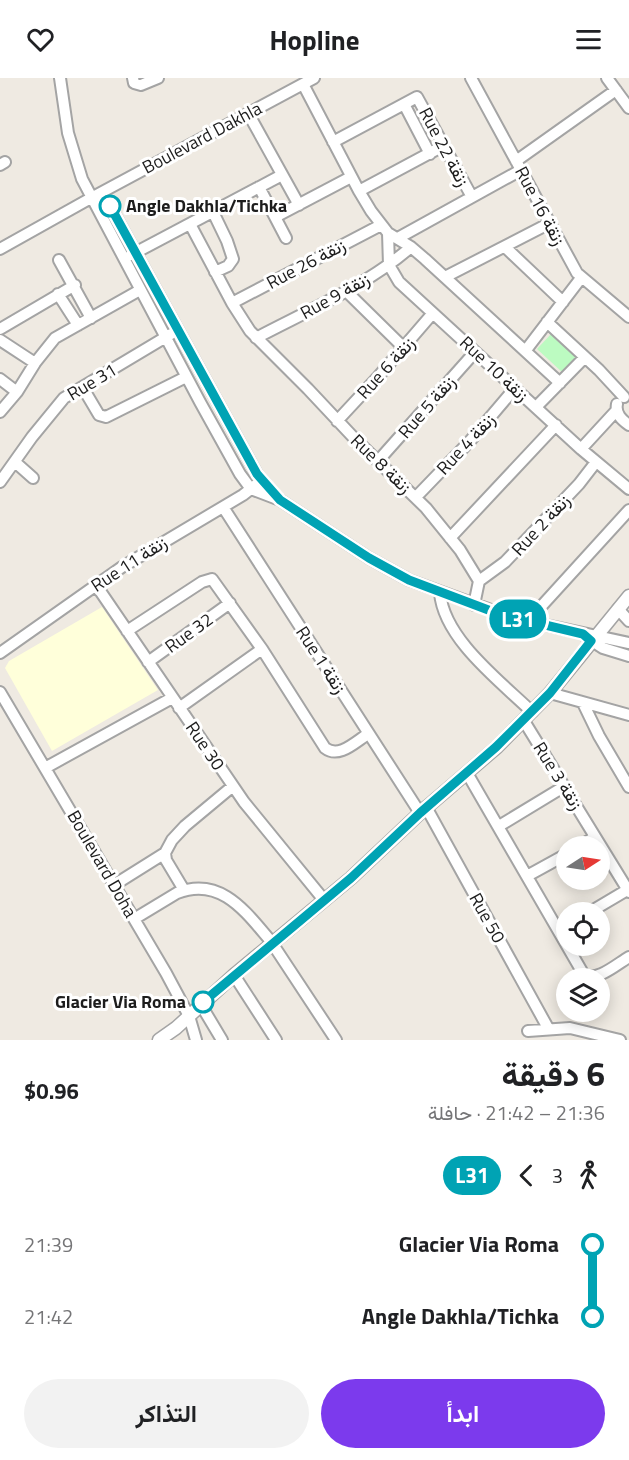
<!DOCTYPE html>
<html lang="ar">
<head>
<meta charset="utf-8">
<style>
  body { margin:0; font-family:"Titillium Web",Vazirmatn,sans-serif; background:#f2f2f2; color:#202124; direction:rtl; height:100vh; display:flex; flex-direction:column; font-size:22px; white-space:nowrap }
  * { box-sizing:border-box; margin:0 }
  p { font-size:20px; color:#757577 }
  .icon { flex:none; width:33px; height:33px; fill:none; stroke:currentColor; stroke-width:2; stroke-linecap:round; stroke-linejoin:round }
  .map { position:relative; height:962px; overflow:hidden; direction:ltr }
  .drawer { display:flex; flex-direction:column; background:#fff; flex:1 }
  .drawer>* { flex:none }
  .badge { padding:0 12px; border-radius:20px; font-size:21px; line-height:39px }
  .needle { width:39px; rotate:78deg }
  .fabs { position:absolute; left:556px; top:758px; display:grid; gap:12px }
  .fabs a { display:grid; place-items:center; width:54px; height:54px; border-radius:50%; background:#fff; box-shadow:0 3px 15px #0003; font-size:30px }
  .map>.badge { position:absolute; translate:-50% -50%; box-shadow:0 0 0 3px #fff }
  .legs { display:flex; align-items:center; gap:9px; height:66px; padding:0 24px; font-size:20px }
  .legs p { margin-inline-start:auto }
  .overview { display:flex; align-items:center; justify-content:space-between; height:102px; padding:0 24px }
  h1 { font-size:33px; font-weight:700; line-height:45px }
  .cta { display:flex; gap:12px; margin-top:auto; padding:12px 24px }
  .cta a { flex:1; height:69px; border-radius:36px; background:#7c3aed; color:#fff; font-size:24px; font-weight:700; line-height:69px; text-align:center }
  .cta a+a { background:#f2f2f2; color:#202124 }
  ul { padding:0 24px; list-style:none }
  li { display:flex; align-items:center; gap:21px; height:72px; font-size:22px }
  li i { display:grid; place-items:center; width:9px; height:100%; margin:0 8px; background:currentColor }
  li i::after { content:''; width:15px; height:15px; margin:-8px; border:4px solid; border-radius:50%; background:#fff }
  li p { margin-inline-start:auto }
  li:first-child i { background:linear-gradient(#0000 50%,currentColor 0) }
  li:last-child i { background:linear-gradient(currentColor 50%,#0000 0) }
  header { display:flex; justify-content:space-between; align-items:center; height:78px; padding:0 24px; background:#fff; font-size:27px; font-weight:700 }
  .map>svg:first-child { display:block }
  .education { fill:#ffffda }
  .park { fill:#bcfbc1 }
  .lines { fill:none; stroke-linecap:round; stroke-linejoin:round }
  .minor-casing { stroke:#a4a4a4; stroke-width:14 }
  .tertiary-casing { stroke:#a4a4a4; stroke-width:15 }
  .minor { stroke:#fff; stroke-width:10 }
  .tertiary { stroke:#fff; stroke-width:12 }
  .line-1-casing { stroke:#fff; stroke-width:14 }
  .line-1 { stroke:#00a3b4; stroke-width:9 }
  .stop-1-dot { fill:#fff; stroke:#00a3b4; stroke-width:3 }
  .labels { text-anchor:middle; stroke-width:6; stroke-linejoin:round; paint-order:stroke }
  .street-label { font-size:18px; fill:#1d1d1d; stroke:#fff }
  .stop-label { font-size:18px; font-weight:bold; fill:#1d1d1d; stroke:#fff; text-anchor:start }
</style>
</head>
<body>
<header><svg class="icon" aria-label="menu" viewBox="0 0 24 24"><path d="M4 6h16M4 12h16M4 18h16"/></svg>Hopline<svg class="icon" aria-label="heart" viewBox="0 0 24 24"><path d="M12 20l-8-8c-3-5 5-10 8-4 3-6 11-1 8 4z"/></svg></header>
<div class="map">
<svg width="629" height="962" viewBox="0 0 629 962">
  <rect width="100%" height="100%" fill="#efeae2"/>
  <path class="education" d="M 102,529 L 158,612 L 52,673 L 5,590 L 9,583 Z"/>
  <path class="park" d="M 552,255 L 577,278 L 562,294 L 537,271 Z"/>
  <g class="lines">
    <defs>
      <path id="minor" d="M 60,0 L 68,55 L 82,101 L 200,324 L 240,396 L 251,411 L 280,422 L 369,480 L 409,502 L 513,540 L 629,565
        M 133,0 L 134,5 L 141,7 L 158,0
        M 471,0 L 577,195 L 629,239
        M 607,0 L 629,30
        M 303,6 L 359,113 L 371,133 L 388,155 L 411,169 L 425,181 L 560,305
        M 404,26 L 430,76
        M 248,35 L 299,127
        M 333,64 L 417,19 L 472,119
        M 516,83 L 616,12
        M 0,87 L 5,84
        M 259,109 L 275,139 L 351,99
        M 359,113 L 443,68
        M 91,120 L 110,128 L 257,396 L 277,419
        M 213,134 L 227,163 L 233,181 L 228,188 L 215,194
        M 275,139 L 286,160
        M 190,146 L 232,225 L 250,253 L 308,311 L 354,360 L 426,430 L 460,472 L 479,503 L 474,527
        M 388,155 L 389,187 L 399,204 L 581,371 L 629,411
        M 398,160 L 521,92
        M 505,169 L 563,224
        M 0,171 L 91,120 L 314,0
        M 131,177 L 282,97
        M 59,182 L 91,240
        M 445,199 L 550,145
        M 346,213 L 404,270
        M 58,216 L 78,247
        M 232,225 L 381,147
        M 547,244 L 599,292 L 624,319
        M 0,251 L 75,207
        M 256,260 C 309,232 366,208 411,169
        M 0,262 L 35,285
        M 526,272 L 581,200
        M 0,301 L 17,314
        M 83,310 L 99,337 L 106,339 L 186,299
        M 617,326 C 615,336 622,342 629,347
        M 536,329 L 585,279
        M 0,334 L 17,314 L 35,285 L 55,260 L 140,212
        M 337,343 L 377,300 L 433,235
        M 581,371 L 616,333
        M 378,383 L 475,274
        M 15,384 L 33,400
        M 0,404 L 32,359 L 64,320 L 171,256
        M 416,419 L 470,363 L 515,310
        M 223,429 L 420,735
        M 450,460 L 556,347
        M 479,503 L 505,484 L 579,406 L 596,384
        M 96,507 L 244,724 L 324,822
        M 440,515 C 444,561 500,603 532,634
        M 618,531 L 629,543
        M 527,544 L 629,432
        M 127,553 L 202,504 L 212,501 L 262,571 L 325,670 C 339,681 355,664 368,656
        M 586,559 L 603,570 L 629,578
        M 0,575 L 122,489 L 243,417 L 257,406
        M 148,584 L 230,525
        M 0,614 L 166,895 L 189,938 L 196,962
        M 550,615 L 629,637
        M 583,625 L 599,658 L 629,709
        M 179,630 L 262,571
        M 524,643 L 629,814
        M 45,690 L 172,620
        M 467,695 L 584,897 C 597,904 617,886 629,879
        M 426,729 L 548,950
        M 499,748 L 565,708
        M 580,768 L 595,759
        M 165,775 L 166,782 L 184,812
        M 527,798 L 567,776
        M 114,807 L 165,775 L 172,762 L 185,748 L 233,708
        M 590,834 L 627,812
        M 134,841 L 177,815 C 220,798 245,833 269,861
        M 272,865 L 336,962
        M 234,897 L 276,962
        M 201,927 L 222,962
        M 528,953 L 570,950 L 620,962"/>
      <path id="tertiary" d="M 159,962 L 176,950 L 234,897 L 351,800 L 420,735 L 497,669 L 550,615 L 629,518"/>
    </defs>
    <use href="#minor" class="minor-casing"/>
    <use href="#tertiary" class="tertiary-casing"/>
    <use href="#minor" class="minor"/>
    <use href="#tertiary" class="tertiary"/>
  </g>
  <g class="lines">
    <defs>
      <path id="line-1" d="M 110,128 L 257,396 L 280,422 L 369,480 L 409,502 L 499,536 L 583,556 L 591,563 L 550,615 L 496,669 L 420,735 L 351,800 L 203,924"/>
    </defs>
    <use href="#line-1" class="line-1-casing"/>
    <use href="#line-1" class="line-1"/>
  </g>
  <g class="stop-1-dot">
    <circle cx="110" cy="128" r="10"/>
    <circle cx="203" cy="924" r="10"/>
  </g>
  <g class="labels">
    <g class="street-label">
      <text transform="translate(202 60) rotate(-28)" y="6">Boulevard Dakhla</text>
      <text transform="translate(444 69) rotate(62)" y="6">Rue 22 زنقة</text>
      <text transform="translate(540 128) rotate(62)" y="6">Rue 16 زنقة</text>
      <text transform="translate(306 186) rotate(-28)" y="6">Rue 26 زنقة</text>
      <text transform="translate(335 218) rotate(-29)" y="6">Rue 9 زنقة</text>
      <text transform="translate(386 290) rotate(-48)" y="6">Rue 6 زنقة</text>
      <text transform="translate(494 291) rotate(43)" y="6">Rue 10 زنقة</text>
      <text transform="translate(92 304) rotate(-31)" y="6">Rue 31</text>
      <text transform="translate(427 329) rotate(-49)" y="6">Rue 5 زنقة</text>
      <text transform="translate(466 366) rotate(-47)" y="6">Rue 4 زنقة</text>
      <text transform="translate(381 386) rotate(44)" y="6">Rue 8 زنقة</text>
      <text transform="translate(541 447) rotate(-47)" y="6">Rue 2 زنقة</text>
      <text transform="translate(129 486) rotate(-33)" y="6">Rue 11 زنقة</text>
      <text transform="translate(189 555) rotate(-36)" y="6">Rue 32</text>
      <text transform="translate(321 582) rotate(57)" y="6">Rue 1 زنقة</text>
      <text transform="translate(205 668) rotate(56)" y="6">Rue 30</text>
      <text transform="translate(558 698) rotate(58)" y="6">Rue 3 زنقة</text>
      <text transform="translate(102 786) rotate(60)" y="6">Boulevard Doha</text>
      <text transform="translate(487 840) rotate(61)" y="6">Rue 50</text>
    </g>
    <g class="stop-label">
      <text x="126" y="134">Angle Dakhla/Tichka</text>
      <text x="186" y="930" text-anchor="end">Glacier Via Roma</text>
    </g>
  </g>
</svg>
<div class="fabs">
<a><svg class="needle" viewBox="-14 -14 28 28"><path d="M0-13l5 13h-10z" fill="#e53935"/><path d="M0 13l5-13h-10z" fill="#757577"/></svg></a>
<a><svg class="icon" aria-label="locate" viewBox="0 0 24 24"><circle cx="12" cy="12" r="6"/><path d="M12 2v4M12 18v4M2 12h4M18 12h4"/></svg></a>
<a><svg class="icon" aria-label="layers" viewBox="0 0 24 24"><path d="M12 4l9 5-9 5-9-5zM3 14l9 5 9-5"/></svg></a>
</div>
<b class="badge" style="left:518px;top:541px;background:#00a3b4;color:#fff">L31</b>
</div>
<section class="drawer">
<div class="overview"><div><h1>6 دقيقة</h1><p>21:36 – 21:42 · حافلة</p></div><b>$0.96</b></div>
<div class="legs"><svg class="icon" aria-label="walk" viewBox="0 0 24 24"><circle cx="13" cy="4" r="2"/><path d="M13 8l-2 6 4 7M11 14l-3 7M7 12l3-4h3l4 4"/></svg>3<svg class="icon" aria-label="back" viewBox="0 0 24 24"><path d="M15 5l-7 7 7 7"/></svg><b class="badge" style="background:#00a3b4;color:#fff">L31</b></div>
<ul>
<li><i style="color:#00a3b4"></i><b>Glacier Via Roma</b><p>21:39</p></li>
<li><i style="color:#00a3b4"></i><b>Angle Dakhla/Tichka</b><p>21:42</p></li>
</ul>
<div class="cta"><a>ابدأ</a><a>التذاكر</a></div>
</section>
</body>
</html>
